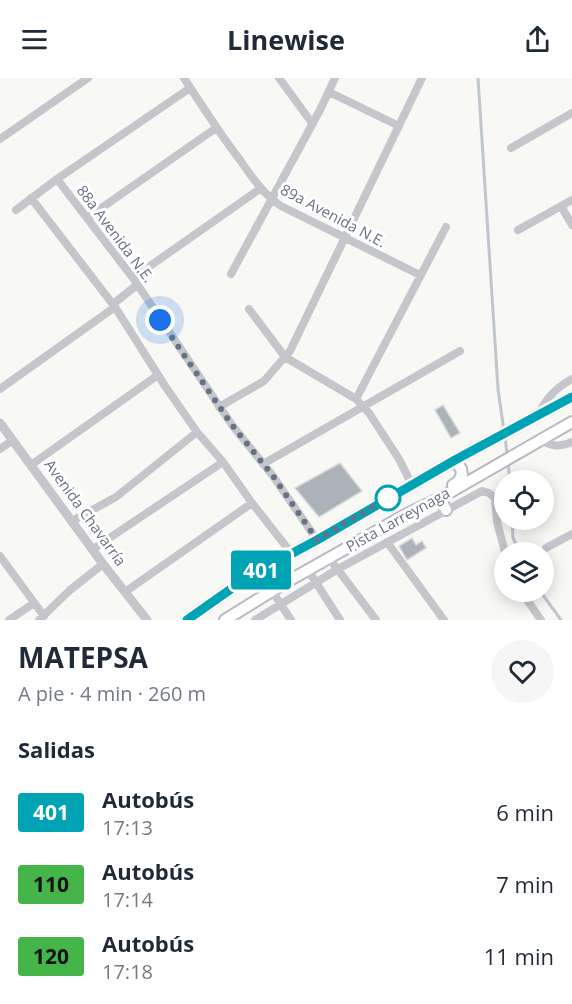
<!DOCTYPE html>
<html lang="es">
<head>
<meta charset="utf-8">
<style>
  body { margin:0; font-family:"Open Sans",sans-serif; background:#f6f6f7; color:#1f2937; height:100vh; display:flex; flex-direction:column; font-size:22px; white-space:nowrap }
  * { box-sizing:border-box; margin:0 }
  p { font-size:20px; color:#747a83 }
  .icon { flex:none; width:33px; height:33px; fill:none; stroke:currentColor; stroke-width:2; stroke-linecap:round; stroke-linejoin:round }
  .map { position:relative; height:542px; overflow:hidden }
  .drawer { display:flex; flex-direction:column; background:#fff; flex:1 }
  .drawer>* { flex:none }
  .badge { padding:0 12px; border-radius:4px; font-size:21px; line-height:39px }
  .tools { position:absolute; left:494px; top:392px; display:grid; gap:12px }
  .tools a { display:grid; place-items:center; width:60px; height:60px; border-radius:50%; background:#fff; box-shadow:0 3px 15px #0003; font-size:30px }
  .you { position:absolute; width:30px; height:30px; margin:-15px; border:4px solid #fff; border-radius:50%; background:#1a73e8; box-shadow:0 0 0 9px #1a73e833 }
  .map>.badge { position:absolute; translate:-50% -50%; box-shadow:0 0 0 3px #fff }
  h2 { padding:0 18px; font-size:22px; line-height:54px }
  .round { display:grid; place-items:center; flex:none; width:63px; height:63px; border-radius:32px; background:#f6f6f7 }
  .summary { display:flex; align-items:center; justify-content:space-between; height:102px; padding:0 18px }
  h1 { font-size:28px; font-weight:700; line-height:45px }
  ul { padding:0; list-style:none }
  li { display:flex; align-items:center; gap:18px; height:72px; padding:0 18px }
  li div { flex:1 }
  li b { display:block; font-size:22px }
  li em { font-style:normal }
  li .badge { min-width:66px; font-weight:700; text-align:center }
  header { display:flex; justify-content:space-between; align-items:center; height:78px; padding:0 18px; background:#fff; font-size:27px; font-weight:700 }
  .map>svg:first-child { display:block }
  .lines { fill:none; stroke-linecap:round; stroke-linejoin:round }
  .stream { stroke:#bfc7cd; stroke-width:3 }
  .building { fill:#acb2ba; stroke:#d9dad8; stroke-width:1.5 }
  .secondary-casing { stroke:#b8bcc2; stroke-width:14 }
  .minor { stroke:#c4c6cb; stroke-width:8 }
  .tertiary { stroke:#c4c6cb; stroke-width:9 }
  .secondary { stroke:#fff; stroke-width:10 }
  .line-casing { stroke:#fff; stroke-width:14 }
  .line { stroke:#00a3b4; stroke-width:9 }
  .walk { stroke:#687286; stroke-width:6; stroke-dasharray:0 10.8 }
  .stop-dot { fill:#fff; stroke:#00a3b4; stroke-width:3 }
  .labels { text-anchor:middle; stroke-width:6; stroke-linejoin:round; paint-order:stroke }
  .street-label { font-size:15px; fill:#687286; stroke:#fff }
</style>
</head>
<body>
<header><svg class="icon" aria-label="menu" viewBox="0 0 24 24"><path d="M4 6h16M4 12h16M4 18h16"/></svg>Linewise<svg class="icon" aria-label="share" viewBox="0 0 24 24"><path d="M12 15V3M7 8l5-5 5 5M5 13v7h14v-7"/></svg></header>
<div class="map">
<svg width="572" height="542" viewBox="0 0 572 542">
  <rect width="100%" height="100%" fill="#f8f8f5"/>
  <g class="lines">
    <path class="stream" d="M 478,0 L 498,311 L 504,353
      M 505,359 L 510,402
      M 512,441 L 513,460 L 520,474
      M 540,513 L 561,542"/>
  </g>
  <path class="building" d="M 443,327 L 460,355 L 451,360 L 435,332 Z
    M 340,385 L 362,413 L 319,439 L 295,410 Z
    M 412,460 L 416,467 L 422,463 L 426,470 L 407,482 L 399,468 Z"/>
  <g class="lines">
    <defs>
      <path id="secondary" d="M 453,407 L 458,404 L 462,397 L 461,391 L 455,382
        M 440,420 L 446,432
        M 283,506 C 278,495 280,489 287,480
        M 187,542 L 248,499 L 317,462 L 455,382 L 572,319
        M 225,542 L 283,506 L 407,436 L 440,420 L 572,344"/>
    </defs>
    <use href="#secondary" class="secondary-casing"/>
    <path class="minor" d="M 184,0 C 202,28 220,56 240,82 C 252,99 263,116 281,128 L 420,197
      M 279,0 L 312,45
      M 329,14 L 399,48
      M 0,61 L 88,0
      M 511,70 L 572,35
      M 57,101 L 133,200 L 232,347 L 273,398 L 317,462
      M 31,120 L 115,229 L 165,308 L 197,354 L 223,384 L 252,425 L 292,476
      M 561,128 L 572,147
      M 16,132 L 57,101 L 190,10
      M 87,140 L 216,50
      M 518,152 L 572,122
      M 231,196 L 320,32 L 335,0
      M 133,200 L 261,110
      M 113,226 L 137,207
      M 249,231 L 285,279 L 356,321 L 369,335 L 399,381 L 412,407
      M 0,311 L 115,229
      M 356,321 L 446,149
      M 219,329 L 264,303 L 290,273 L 422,0
      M 537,338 C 547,320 554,311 572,301
      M 541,362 C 553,369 559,369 572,364
      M 0,371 L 13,362
      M 263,386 L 460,273
      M 31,387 L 158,297
      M 72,443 L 116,419 L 197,354
      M 387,464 L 444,542
      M 546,470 L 572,456
      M 93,471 L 223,384
      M 0,478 L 44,538
      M 329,480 L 376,542
      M 308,492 L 340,542
      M 272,513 L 291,542
      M 521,513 L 541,542
      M 125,514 L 252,425
      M 9,542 L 34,525
      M 39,542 L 70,512 L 103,486
      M 255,542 L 338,491 L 482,413 L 489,415 L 495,420 L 497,444 L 505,474"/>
    <path class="tertiary" d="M 0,345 L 103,486 L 147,542"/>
    <use href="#secondary" class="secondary"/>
  </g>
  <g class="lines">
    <defs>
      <path id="line" d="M 187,542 L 248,499 L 317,462 L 455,382 L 572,319"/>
    </defs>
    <use href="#line" class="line-casing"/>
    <use href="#line" class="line"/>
    <path class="walk" d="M 160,242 L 232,347 L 273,398 L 317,462 L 388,420"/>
  </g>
  <circle class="stop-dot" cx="388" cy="420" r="12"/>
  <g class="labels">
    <g class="street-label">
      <text transform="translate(333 138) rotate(28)" y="5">89a Avenida N.E.</text>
      <text transform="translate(115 156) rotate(53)" y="5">88a Avenida N.E.</text>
      <text transform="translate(85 435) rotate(54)" y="5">Avenida Chavarría</text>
      <text transform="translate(398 442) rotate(-29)" y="5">Pista Larreynaga</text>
    </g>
  </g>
</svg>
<div class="tools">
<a><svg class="icon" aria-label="locate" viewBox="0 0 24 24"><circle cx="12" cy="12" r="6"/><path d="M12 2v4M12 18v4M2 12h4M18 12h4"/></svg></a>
<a><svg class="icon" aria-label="layers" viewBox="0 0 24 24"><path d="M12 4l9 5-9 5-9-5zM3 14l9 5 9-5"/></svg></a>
</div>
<div class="you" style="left:160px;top:242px"></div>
<b class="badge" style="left:261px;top:492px;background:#00a3b4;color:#fff">401</b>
</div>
<section class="drawer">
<div class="summary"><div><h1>MATEPSA</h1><p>A pie · 4 min · 260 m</p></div><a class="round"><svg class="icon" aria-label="heart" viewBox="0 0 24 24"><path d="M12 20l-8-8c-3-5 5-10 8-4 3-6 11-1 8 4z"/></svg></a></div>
<h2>Salidas</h2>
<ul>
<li><span class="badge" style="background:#00a3b4;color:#fff">401</span><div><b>Autobús</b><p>17:13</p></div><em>6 min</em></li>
<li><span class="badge" style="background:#45b549;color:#111">110</span><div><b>Autobús</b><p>17:14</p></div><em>7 min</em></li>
<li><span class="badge" style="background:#45b549;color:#111">120</span><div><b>Autobús</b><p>17:18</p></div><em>11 min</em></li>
</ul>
</section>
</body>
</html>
